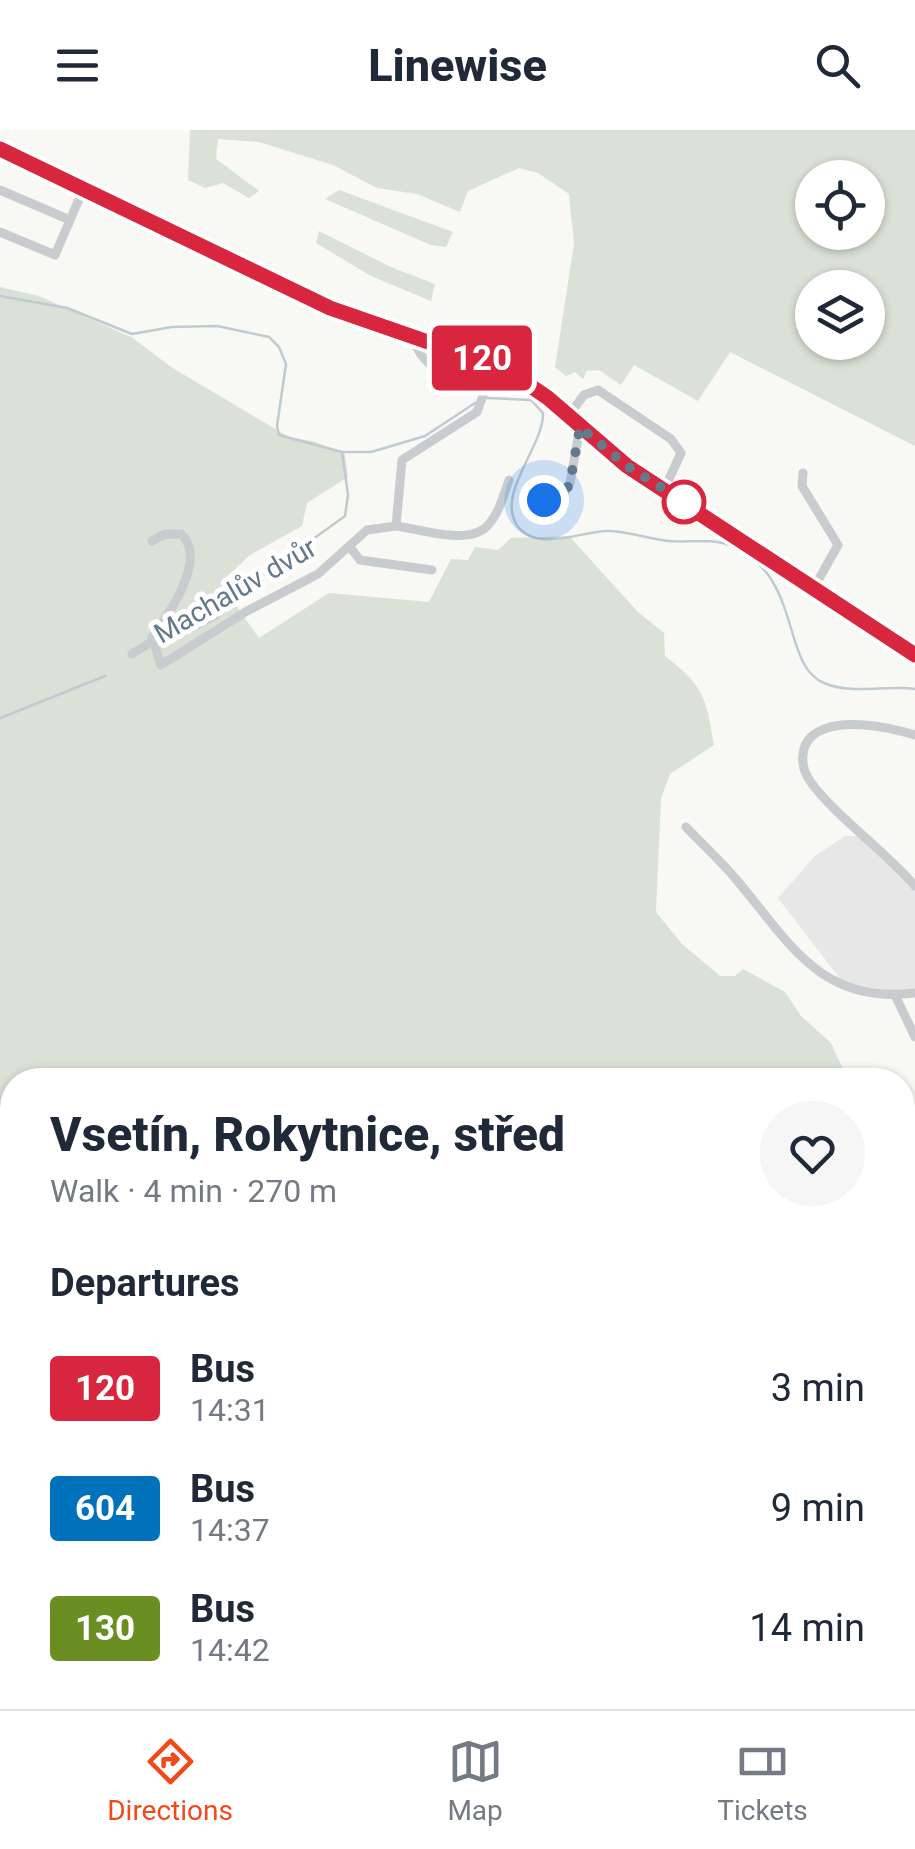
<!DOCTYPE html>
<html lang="en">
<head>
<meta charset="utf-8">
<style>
  body { margin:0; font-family:Roboto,sans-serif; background:#f6f6f7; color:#1f2937; height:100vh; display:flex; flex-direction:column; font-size:38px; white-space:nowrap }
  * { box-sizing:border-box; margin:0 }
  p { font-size:32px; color:#747a83 }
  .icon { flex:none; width:55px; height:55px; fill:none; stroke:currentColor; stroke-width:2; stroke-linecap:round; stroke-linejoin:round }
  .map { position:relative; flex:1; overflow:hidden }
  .details { position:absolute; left:0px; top:938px; width:915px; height:642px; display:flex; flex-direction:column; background:#fff; border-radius:40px 40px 0 0; box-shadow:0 2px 8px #0004 }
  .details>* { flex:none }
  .badge { padding:0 20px; border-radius:8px; font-size:35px; line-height:65px }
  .controls { position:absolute; left:795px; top:30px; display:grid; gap:20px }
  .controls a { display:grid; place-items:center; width:90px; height:90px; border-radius:50%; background:#fff; box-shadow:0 2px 8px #0004; font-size:50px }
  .you { position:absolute; width:50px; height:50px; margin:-25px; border:8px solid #fff; border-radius:50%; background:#1a73e8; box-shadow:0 0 0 15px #1a73e833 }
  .map>.badge { position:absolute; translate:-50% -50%; box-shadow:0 0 0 5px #fff }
  h2 { padding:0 50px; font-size:38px; line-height:90px }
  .round { display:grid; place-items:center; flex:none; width:105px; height:105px; border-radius:52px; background:#f6f6f7 }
  .summary { display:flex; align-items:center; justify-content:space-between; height:170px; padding:0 50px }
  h1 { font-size:48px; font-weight:800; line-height:75px }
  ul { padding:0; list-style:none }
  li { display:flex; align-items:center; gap:30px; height:120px; padding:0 50px }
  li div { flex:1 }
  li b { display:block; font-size:38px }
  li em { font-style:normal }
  li .badge { min-width:110px; font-weight:700; text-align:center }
  header { display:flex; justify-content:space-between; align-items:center; height:130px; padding:0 50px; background:#fff; font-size:45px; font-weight:800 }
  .menu { display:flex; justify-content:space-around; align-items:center; height:140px; border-top:2px solid #e0e1e3; background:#fff; font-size:28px; color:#747a83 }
  .menu a { display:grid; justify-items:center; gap:5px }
  .menu .active { color:#f3491a }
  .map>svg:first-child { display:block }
  .built { fill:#e6e7e6 }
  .green { fill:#dae1d6; fill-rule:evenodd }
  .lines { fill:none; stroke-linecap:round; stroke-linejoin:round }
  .stream { stroke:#bfcbd0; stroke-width:2.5 }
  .minor { stroke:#c8cccf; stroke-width:9 }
  .major { stroke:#c0c8cf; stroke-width:11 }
  .rail-casing { stroke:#a7aeb4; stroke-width:6 }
  .rail { stroke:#fff; stroke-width:2.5; stroke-dasharray:8; stroke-linecap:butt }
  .line-casing { stroke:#fff; stroke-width:22 }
  .line { stroke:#d7263d; stroke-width:15 }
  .walk { stroke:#647989; stroke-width:10; stroke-dasharray:0 18 }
  .stop-dot { fill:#fff; stroke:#d7263d; stroke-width:5 }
  .labels { text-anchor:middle; stroke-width:10; stroke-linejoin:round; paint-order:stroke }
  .street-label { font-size:28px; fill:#647989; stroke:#fff }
</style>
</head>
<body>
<header><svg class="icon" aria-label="menu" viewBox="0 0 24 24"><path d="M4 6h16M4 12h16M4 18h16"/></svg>Linewise<svg class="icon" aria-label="search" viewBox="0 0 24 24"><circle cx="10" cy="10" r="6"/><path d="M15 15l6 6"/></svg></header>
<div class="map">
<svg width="915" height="1579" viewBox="0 0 915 1579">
  <rect width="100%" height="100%" fill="#f8f8f5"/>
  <path class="built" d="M 845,706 L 858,706 L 915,756 L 915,861 L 870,860 L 841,850 L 778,768 L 815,726 Z"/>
  <path class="green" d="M 190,0 L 915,0 L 915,316 L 730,222 L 698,271 L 634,235 L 621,255 L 599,240 L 587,241 L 583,249 L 575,242 L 566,246 L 555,237 L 574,114 L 569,64 L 538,43 L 519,38 L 468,61 L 460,82 L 417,64 L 377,58 L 333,35 L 259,12 L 218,9 L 216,29 L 259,61 L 249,68 L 223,53 L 205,58 L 188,50 ZM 812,48 L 868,48 L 868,102 L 812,102 ZM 812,158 L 868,158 L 868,212 L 812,212 Z
    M 339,60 L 453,102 L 446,117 L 431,115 L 325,69 Z
    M 319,101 L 393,138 L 435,154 L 431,171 L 371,146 L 316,113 Z
    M 0,157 L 39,166 L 133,208 L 171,237 L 289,307 L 316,312 L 345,324 L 348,347 L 307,373 L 302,396 L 250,425 L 220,453 L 259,508 L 329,463 L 429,472 L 451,429 L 468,430 L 475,417 L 498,420 L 511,408 L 569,406 L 638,482 L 664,503 L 665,526 C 704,556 706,567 714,615 L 670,644 L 661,668 L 656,782 L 682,814 L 720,846 L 735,846 L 743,839 L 785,862 L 801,886 L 831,913 L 848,950 L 12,950 L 12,1053 L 0,1048 Z
    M 915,1140 L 915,1210 L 909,1208 C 915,1228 915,1246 903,1264 L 903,1154 Z
    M 0,1158 L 12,1163 L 12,1415 L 0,1370 Z"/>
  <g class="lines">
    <path class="stream" d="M 0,166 L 67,178 L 132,204 L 172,197 L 217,196 L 269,207 L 279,217 L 286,234 L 277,296 L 279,305 L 342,322 L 371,322 L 425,306 L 475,273
      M 487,268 L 531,270 L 543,283 C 544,317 493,366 519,398 C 540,422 582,401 607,401 C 628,401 648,409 668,411 C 688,413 710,408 729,415 C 803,443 780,535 824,553 C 851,565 886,555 915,559
      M 161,517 L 217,488 L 252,453 L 345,386 L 348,365 L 342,322
      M 0,588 L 105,546
      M 902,1337 L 915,1327
      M 0,1415 L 12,1454"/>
    <path class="minor" d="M 0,60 L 70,90
      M 0,102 L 55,125 L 83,60
      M 415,207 C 416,247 497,267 528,252
      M 568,286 L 584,265 L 598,260 L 671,309 L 681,323 L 664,360
      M 803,343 L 802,356 L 838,415 L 815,456
      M 525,372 L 540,369 L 557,376 L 570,353 L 580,297
      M 396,396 C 420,399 471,417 489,394 C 499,383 504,364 509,350
      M 152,411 L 165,404 L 181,404 C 208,429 169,484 152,507 L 161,535 L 247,481 L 318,444 L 367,400 L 396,396 L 402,330 L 477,282 L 486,257
      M 349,416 L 360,430 L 432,440
      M 132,524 L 151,512
      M 915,605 C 888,597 841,587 816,603 C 800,613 799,635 810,651 C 832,683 886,722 915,756
      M 686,697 C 702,714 720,730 735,748 C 788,810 819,875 915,863
      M 895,865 L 915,907
      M 902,1398 L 915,1401
      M 743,1568 L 770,1579
      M 151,1579 L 153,1577
      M 665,1579 L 669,1568"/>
    <path class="major" d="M 0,19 L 330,178 L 506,239 L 548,268 L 627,336 L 782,433 L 915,525
      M 902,1278 L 915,1266
      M 329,1568 L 340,1579
      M 71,1569 L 199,1569 L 227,1579
      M 0,1573 L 77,1569
      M 248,1579 L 254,1568"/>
    <defs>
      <path id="rail" d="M 0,1054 L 12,1059
        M 902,1367 L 915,1367
        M 902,1547 L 915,1549"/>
    </defs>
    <use href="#rail" class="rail-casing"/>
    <use href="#rail" class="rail"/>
  </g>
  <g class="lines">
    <defs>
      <path id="line" d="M 0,19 L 330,178 L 506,239 L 548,268 L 627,336 L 915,525"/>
    </defs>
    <use href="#line" class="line-casing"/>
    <use href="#line" class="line"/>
    <path class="walk" d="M 544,370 L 557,376 L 570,353 L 580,297 L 627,336 L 694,378 L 684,372"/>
  </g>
  <circle class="stop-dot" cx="684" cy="372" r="20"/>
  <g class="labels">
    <g class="street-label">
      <text transform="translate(235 460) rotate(-30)" y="10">Machalův dvůr</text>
    </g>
  </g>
</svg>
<div class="controls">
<a><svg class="icon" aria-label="locate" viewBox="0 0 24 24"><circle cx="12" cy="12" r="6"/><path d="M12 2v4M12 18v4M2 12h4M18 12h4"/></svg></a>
<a><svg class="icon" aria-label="layers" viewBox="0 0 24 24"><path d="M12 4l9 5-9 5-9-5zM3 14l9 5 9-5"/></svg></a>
</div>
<div class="you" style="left:544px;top:370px"></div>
<b class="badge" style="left:482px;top:228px;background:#d7263d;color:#fff">120</b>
<section class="details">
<div class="summary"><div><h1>Vsetín, Rokytnice, střed</h1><p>Walk · 4 min · 270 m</p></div><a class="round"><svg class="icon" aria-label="heart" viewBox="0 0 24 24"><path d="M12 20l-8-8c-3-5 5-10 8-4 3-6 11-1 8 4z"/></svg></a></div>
<h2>Departures</h2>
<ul>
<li><span class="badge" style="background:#d7263d;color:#fff">120</span><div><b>Bus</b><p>14:31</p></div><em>3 min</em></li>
<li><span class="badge" style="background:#0072bc;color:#fff">604</span><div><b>Bus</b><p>14:37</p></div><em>9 min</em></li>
<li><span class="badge" style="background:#6b8e23;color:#fff">130</span><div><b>Bus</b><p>14:42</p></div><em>14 min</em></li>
</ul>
</section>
</div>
<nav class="menu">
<a class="active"><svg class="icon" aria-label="directions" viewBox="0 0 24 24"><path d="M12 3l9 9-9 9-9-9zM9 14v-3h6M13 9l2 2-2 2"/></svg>Directions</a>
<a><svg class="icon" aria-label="map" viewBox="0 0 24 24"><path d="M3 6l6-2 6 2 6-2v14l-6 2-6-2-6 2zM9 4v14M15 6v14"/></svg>Map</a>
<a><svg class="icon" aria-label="tickets" viewBox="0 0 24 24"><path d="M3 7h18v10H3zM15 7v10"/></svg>Tickets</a>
</nav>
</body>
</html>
